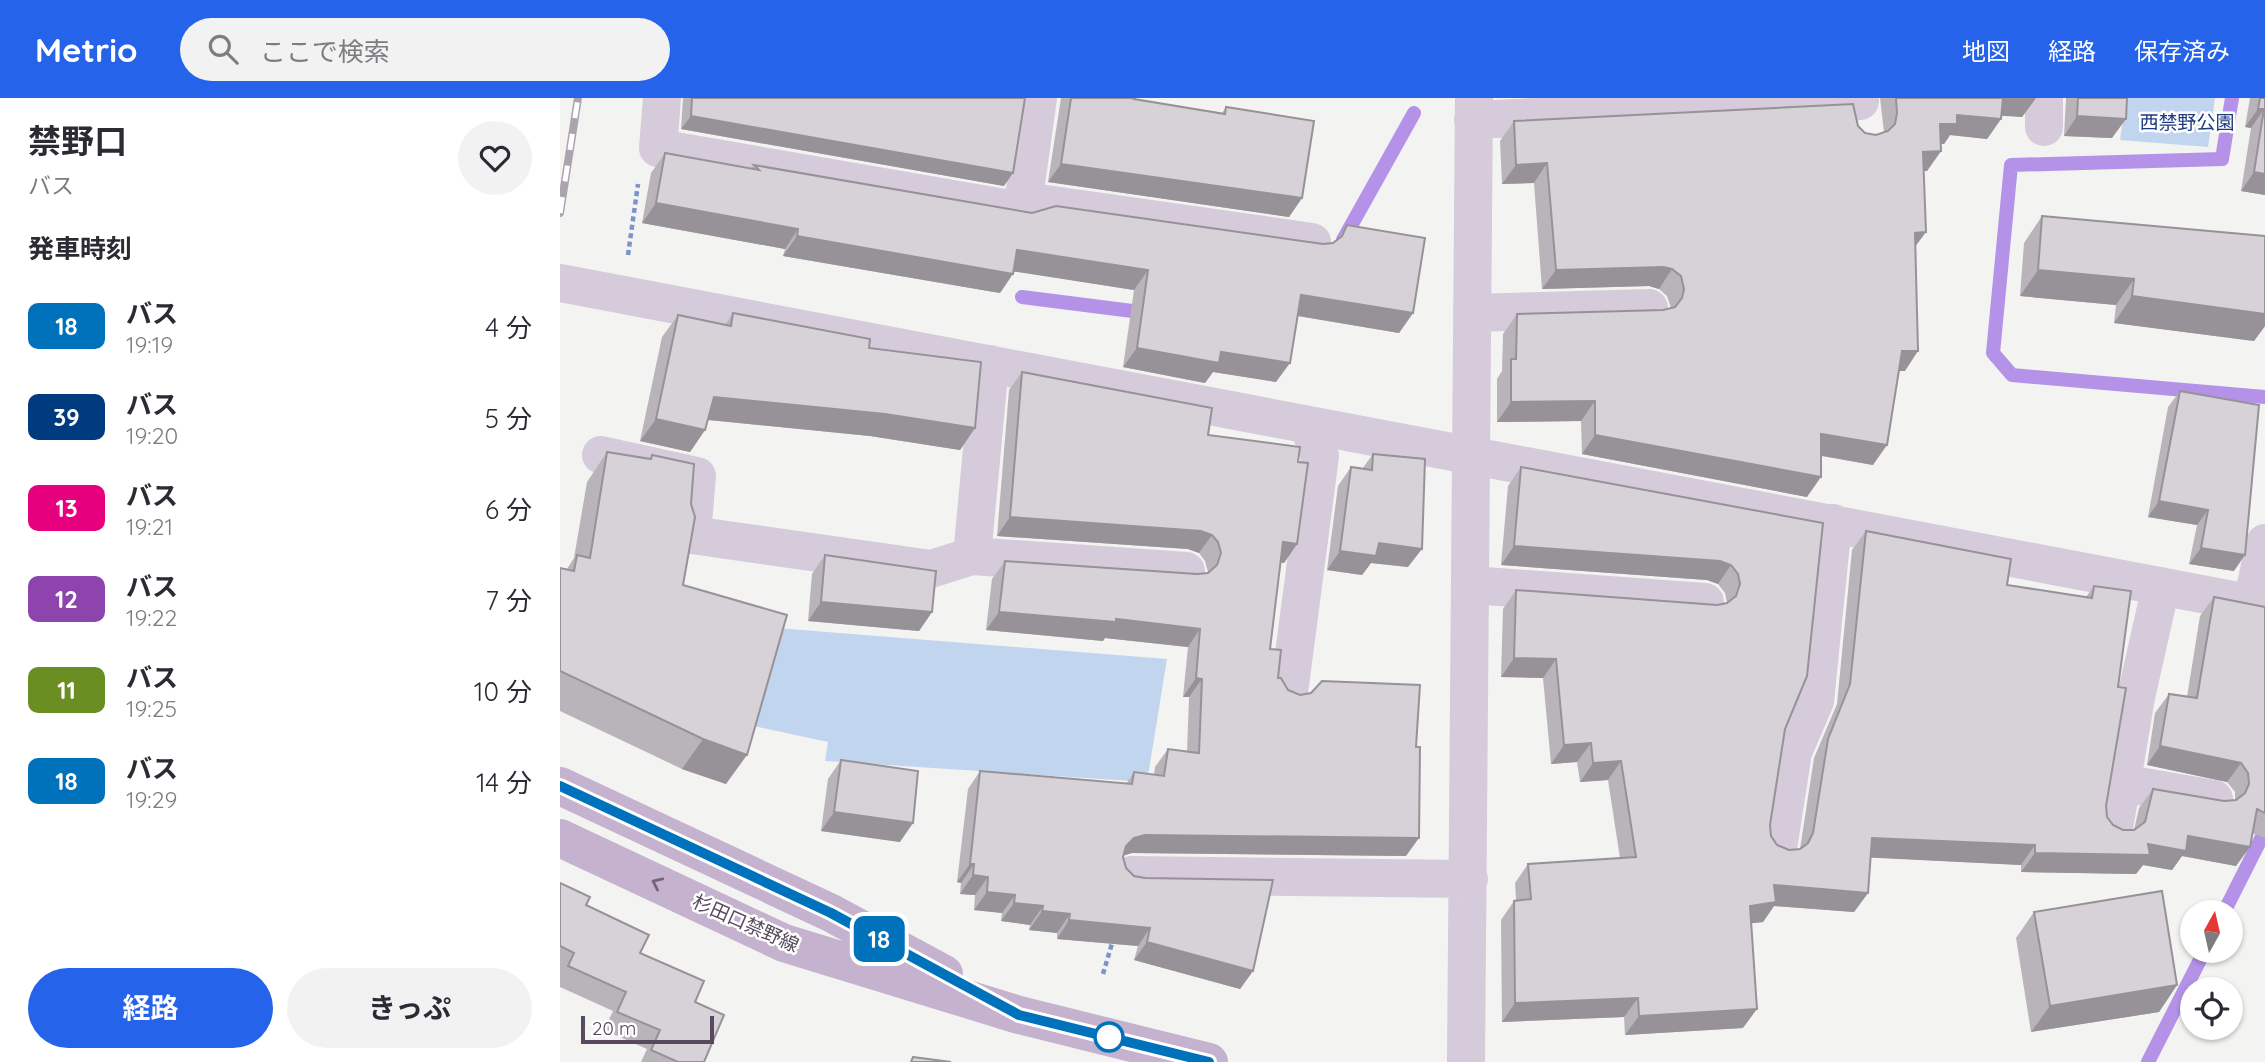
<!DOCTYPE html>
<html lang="ja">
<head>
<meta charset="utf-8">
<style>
  body { margin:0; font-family:Quicksand,"Noto Sans JP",sans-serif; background:#f2f2f3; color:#2b2b33; height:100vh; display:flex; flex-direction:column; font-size:26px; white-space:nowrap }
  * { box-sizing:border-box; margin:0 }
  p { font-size:23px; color:#7c7c81 }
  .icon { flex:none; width:38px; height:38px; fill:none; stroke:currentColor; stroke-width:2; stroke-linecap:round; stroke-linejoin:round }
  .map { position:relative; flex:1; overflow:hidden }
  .panel { display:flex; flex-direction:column; background:#fff; width:560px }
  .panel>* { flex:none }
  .badge { padding:0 14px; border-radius:10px; font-size:24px; line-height:46px }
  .needle { width:46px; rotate:8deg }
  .controls { position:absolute; left:1620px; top:802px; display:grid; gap:14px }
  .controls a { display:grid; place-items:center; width:63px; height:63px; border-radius:50%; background:#fff; box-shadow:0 2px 5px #0004; font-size:35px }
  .scale { position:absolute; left:21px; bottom:18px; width:133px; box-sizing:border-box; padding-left:7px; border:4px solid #574a5e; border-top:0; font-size:19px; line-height:24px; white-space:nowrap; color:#574a5e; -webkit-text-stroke:5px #fff; paint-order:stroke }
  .map>.badge { position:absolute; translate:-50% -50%; box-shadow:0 0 0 4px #fff }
  h2 { padding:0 28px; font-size:26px; line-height:63px }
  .round { display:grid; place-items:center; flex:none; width:74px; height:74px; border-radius:37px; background:#f2f2f3 }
  .summary { display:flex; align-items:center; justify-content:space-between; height:119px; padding:0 28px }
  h1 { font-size:33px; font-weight:700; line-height:52px }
  .cta { display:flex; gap:14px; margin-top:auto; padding:14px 28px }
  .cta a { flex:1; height:80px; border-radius:42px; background:#2563eb; color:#fff; font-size:28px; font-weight:700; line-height:80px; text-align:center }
  .cta a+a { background:#f2f2f3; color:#2b2b33 }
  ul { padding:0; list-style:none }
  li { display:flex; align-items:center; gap:21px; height:91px; padding:0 28px }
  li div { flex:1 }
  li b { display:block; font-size:26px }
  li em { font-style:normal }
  li .badge { min-width:77px; font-weight:700; text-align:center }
  header { display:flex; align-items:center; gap:42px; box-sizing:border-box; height:98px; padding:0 35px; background:#2563eb; color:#fff }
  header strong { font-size:33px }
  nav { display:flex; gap:38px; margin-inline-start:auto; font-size:24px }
  .search { width:490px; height:63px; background:#f2f2f3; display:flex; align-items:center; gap:18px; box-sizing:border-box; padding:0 24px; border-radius:38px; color:#7c7c81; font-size:26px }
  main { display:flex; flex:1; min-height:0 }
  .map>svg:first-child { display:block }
  .green { fill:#c2d5ee }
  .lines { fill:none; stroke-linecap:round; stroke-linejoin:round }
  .stream { stroke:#b492e8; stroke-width:14 }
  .path { stroke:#7c94ca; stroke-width:4.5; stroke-dasharray:5 3.5; stroke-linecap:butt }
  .minor { stroke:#d5cbda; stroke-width:38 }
  .major { stroke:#c5b2ce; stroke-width:38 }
  .rail-casing { stroke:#aba4ae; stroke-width:8 }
  .rail { stroke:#fff; stroke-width:5; stroke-dasharray:16; stroke-linecap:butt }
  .wall { fill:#b9b4ba }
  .shaded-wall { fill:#969297 }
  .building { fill:#d7d1d8; stroke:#969297; stroke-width:2 }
  .oneway { stroke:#72647a }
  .line-casing { stroke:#fff; stroke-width:16 }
  .line { stroke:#0072bc; stroke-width:10 }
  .stop-dot { fill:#fff; stroke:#0072bc; stroke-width:3.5 }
  .labels { text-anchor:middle; stroke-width:5; stroke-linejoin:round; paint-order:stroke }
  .park-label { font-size:19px; fill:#1c3a7d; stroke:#fff }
  .street-label { font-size:19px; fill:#574a5e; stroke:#fff }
</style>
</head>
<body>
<header>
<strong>Metrio</strong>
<div class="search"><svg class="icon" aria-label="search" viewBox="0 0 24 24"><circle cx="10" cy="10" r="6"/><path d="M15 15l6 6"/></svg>ここで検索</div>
<nav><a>地図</a><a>経路</a><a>保存済み</a></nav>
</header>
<main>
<section class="panel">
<div class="summary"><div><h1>禁野口</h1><p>バス</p></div><a class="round"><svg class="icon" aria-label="heart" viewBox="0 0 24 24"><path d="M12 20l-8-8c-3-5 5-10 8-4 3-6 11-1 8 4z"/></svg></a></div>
<h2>発車時刻</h2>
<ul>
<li><span class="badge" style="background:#0072bc;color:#fff">18</span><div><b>バス</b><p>19:19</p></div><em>4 分</em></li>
<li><span class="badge" style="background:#003b80;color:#fff">39</span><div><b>バス</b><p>19:20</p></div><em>5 分</em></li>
<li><span class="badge" style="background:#e6007e;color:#fff">13</span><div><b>バス</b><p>19:21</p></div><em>6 分</em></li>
<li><span class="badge" style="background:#8e44ad;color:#fff">12</span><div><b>バス</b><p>19:22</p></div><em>7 分</em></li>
<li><span class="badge" style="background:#6b8e23;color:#fff">11</span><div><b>バス</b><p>19:25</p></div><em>10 分</em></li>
<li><span class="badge" style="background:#0072bc;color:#fff">18</span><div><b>バス</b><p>19:29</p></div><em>14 分</em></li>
</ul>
<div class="cta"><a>経路</a><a>きっぷ</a></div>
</section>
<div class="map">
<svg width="1705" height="964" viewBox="0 0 1705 964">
  <rect width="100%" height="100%" fill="#f3f3f1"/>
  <path class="green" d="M 1566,0 L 1655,0 L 1648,49 L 1560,42 Z
    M 217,530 L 607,561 L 587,684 L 265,663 L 268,644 L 194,628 Z"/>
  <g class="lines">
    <path class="stream" d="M 1672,0 L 1662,61 L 1451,67 L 1433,255 L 1452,277 L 1705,299
      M 783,142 L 854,15
      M 462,199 L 588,215
      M 1664,814 L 1705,733
      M 1588,964 L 1645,852"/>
    <path class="path" d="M 68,157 L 78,86
      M 543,876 L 553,842"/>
    <path class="minor" d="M 102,0 L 98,50 L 462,113 L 479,105 L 752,144
      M 913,22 L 1300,3
      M 1484,29 L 1484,0
      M 462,113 L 478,0
      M 0,185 L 1705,508
      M 912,215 L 1089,210
      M 41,357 L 137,378 L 132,437 L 371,471 L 412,458 L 626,473
      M 412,458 L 430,266
      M 911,487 L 1145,504
      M 1692,505 L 1705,445
      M 729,594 L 760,358 L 748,327
      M 1561,685 L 1654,701
      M 1554,730 L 1576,599 L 1601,488
      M 1218,750 L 1233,654 L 1255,603 L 1273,425
      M 572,777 L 909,781
      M 906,964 L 914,0"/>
    <path class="major" d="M 0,688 L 271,815 L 384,876
      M 0,740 L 224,845 L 459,917 L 649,964"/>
    <defs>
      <path id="rail" d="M 0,115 L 18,0"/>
    </defs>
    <use href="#rail" class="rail-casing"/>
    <use href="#rail" class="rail"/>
  </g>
  <path class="wall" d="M 123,0 L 465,0 L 444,88 L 121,31 Z
    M 501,0 L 575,0 L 574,1 L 662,15 L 666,9 L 742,100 L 729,119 L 488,84 Z
    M 1320,0 L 1476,0 L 1462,19 L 1441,17 L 1441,21 L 1427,41 L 1390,37 L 1384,46 L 1380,46 L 1381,53 L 1367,73 L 1364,73 L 1355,149 L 1345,273 L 1339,273 L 1313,367 L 1261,358 L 1247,399 L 1022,356 L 1021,323 L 937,324 L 937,281 L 942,273 L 943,236 L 957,216 L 1103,212 L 1111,210 L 1107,198 L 1099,191 L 1089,188 L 982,191 L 974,85 L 942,86 L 940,43 L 954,23 L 1298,28 L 1305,35 L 1316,37 L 1324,34 Z
    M 1506,0 L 1567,0 L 1552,40 L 1504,38 Z
    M 1690,0 L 1705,0 L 1705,97 L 1681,93 L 1691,30 L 1685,29 Z
    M 105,55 L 191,70 L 194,67 L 472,115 L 763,146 L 773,145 L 776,143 L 787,127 L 853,215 L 839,235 L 737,218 L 716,284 L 653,274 L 645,285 L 563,269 L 574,192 L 454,173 L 440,195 L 223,158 L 225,151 L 82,125 L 91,75 Z
    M 1482,118 L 1705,138 L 1705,228 L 1694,243 L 1554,225 L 1556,207 L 1460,198 L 1464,145 Z
    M 173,215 L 309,250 L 415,330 L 400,352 L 310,338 L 148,322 L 145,332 L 130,354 L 80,343 L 102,239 L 118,217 L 165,227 Z
    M 462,274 L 648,337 L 738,364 L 737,446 L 724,465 L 721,464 L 710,551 L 718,580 L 728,592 L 846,758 L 572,755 L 563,758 L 566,770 L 574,778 L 693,873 L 680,891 L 574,862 L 578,848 L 497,841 L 497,835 L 469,832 L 470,827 L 441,823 L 442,815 L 414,812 L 415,797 L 400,796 L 401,785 L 397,784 L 408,691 L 420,673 L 566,686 L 574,674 L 594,677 L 595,669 L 608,651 L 627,654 L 629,599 L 623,599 L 628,549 L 545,540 L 543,543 L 426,532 L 432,481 L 445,463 L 637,476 L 648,474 L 645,463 L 639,455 L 628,451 L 437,438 L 449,292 Z
    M 1620,293 L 1674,473 L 1629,466 L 1637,427 L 1588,419 L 1608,309 Z
    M 47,354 L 89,361 L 92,357 L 123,487 L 166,686 L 122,671 L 0,613 L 0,470 L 7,471 L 14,460 L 27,384 Z
    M 813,356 L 848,469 L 811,465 L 802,477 L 767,472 L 778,388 L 791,369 L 802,371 Z
    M 961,369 L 1263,425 L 1225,631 L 1210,727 L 1211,738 L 1217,747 L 1229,752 L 1240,751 L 1254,660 L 1277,606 L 1292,452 L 1306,433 L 1447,487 L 1526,499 L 1534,488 L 1558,589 L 1546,708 L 1547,719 L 1553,727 L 1563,732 L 1574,732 L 1579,710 L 1593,691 L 1664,703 L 1675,702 L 1675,694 L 1667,684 L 1587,667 L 1595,615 L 1609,596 L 1627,599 L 1640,518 L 1654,499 L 1705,509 L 1705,740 L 1692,735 L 1676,768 L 1622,758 L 1612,772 L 1583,767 L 1576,776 L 1461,774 L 1461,767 L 1310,759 L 1308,795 L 1294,814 L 1214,808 L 1203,824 L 1191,825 L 1183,930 L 1065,937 L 1064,919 L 942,924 L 941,822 L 954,803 L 956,802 L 955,785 L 968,766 L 1060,760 L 1048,682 L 1020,684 L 1017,664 L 991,666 L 983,580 L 941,579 L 943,511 L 956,492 L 1157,507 L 1167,505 L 1165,495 L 1158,486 L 1147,482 L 941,467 L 948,388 Z
    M 265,457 L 372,514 L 359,533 L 248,523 L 252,476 Z
    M 281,662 L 340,744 L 261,733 L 268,681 Z
    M 0,785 L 135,904 L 144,964 L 81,964 L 87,951 L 44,932 L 53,913 L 0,889 Z
    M 1474,814 L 1617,887 L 1599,914 L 1471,934 L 1456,840 Z"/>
  <path class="shaded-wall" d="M 1441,0 L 1476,0 L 1462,19 L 1429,17 Z
    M 1698,11 L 1704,11 L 1691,30 L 1685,29 Z
    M 1397,17 L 1441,21 L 1427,41 L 1390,37 L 1384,46 L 1366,46 L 1380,26 Z
    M 131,18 L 453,75 L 444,88 L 121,31 Z
    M 1517,18 L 1566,21 L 1552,40 L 1504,38 Z
    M 1381,53 L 1367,73 L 1349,73 L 1363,54 Z
    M 987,65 L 974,85 L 942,86 L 956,67 Z
    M 501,66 L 742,100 L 729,119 L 488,84 Z
    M 1694,74 L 1705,76 L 1705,97 L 1681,93 Z
    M 96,105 L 238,131 L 225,151 L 82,125 Z
    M 1366,134 L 1352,153 L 1355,135 Z
    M 237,138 L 453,176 L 440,195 L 223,158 Z
    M 457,152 L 588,172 L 574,192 L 444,172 Z
    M 1103,169 L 1112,171 L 1099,191 L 1089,188 L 982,191 L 996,172 Z
    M 1478,172 L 1574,181 L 1556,207 L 1460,198 Z
    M 741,197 L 853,215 L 839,235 L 727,216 Z
    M 1572,198 L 1705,216 L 1705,228 L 1694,243 L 1554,225 Z
    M 577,250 L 661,254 L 730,265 L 716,284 L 653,274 L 645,285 L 563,269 Z
    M 1342,253 L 1358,253 L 1345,273 L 1328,273 Z
    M 154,299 L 325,316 L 415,330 L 400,352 L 310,338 L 139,321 Z
    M 1035,303 L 1021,323 L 937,324 L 951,304 Z
    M 96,321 L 145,332 L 130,354 L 80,343 Z
    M 1261,336 L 1327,347 L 1313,367 L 1247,355 Z
    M 1035,337 L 1261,379 L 1247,399 L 1022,356 Z
    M 1599,403 L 1648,412 L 1637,427 L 1588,419 Z
    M 450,419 L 641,433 L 652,437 L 639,455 L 628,451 L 437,438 Z
    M 723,444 L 737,446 L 724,465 L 710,463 Z
    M 819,445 L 862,451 L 848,469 L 811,465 L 802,477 L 767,472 L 780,453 Z
    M 954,448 L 1160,463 L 1171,467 L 1158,486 L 1147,482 L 941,467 Z
    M 1641,450 L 1685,457 L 1674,473 L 1629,466 Z
    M 261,504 L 372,514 L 359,533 L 248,523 Z
    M 439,514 L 556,521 L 640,531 L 628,549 L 545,540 L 543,543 L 426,532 Z
    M 954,560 L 996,561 L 983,580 L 941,579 Z
    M 636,580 L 642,581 L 629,599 L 623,599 Z
    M 143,641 L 187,657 L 166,686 L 122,671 Z
    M 1031,645 L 1017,664 L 991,666 L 1004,647 Z
    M 1600,648 L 1681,665 L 1667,684 L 1587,667 Z
    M 1061,663 L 1048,682 L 1020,684 L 1033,665 Z
    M 274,714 L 353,725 L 340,744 L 261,733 Z
    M 585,737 L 859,740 L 846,758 L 572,755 L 561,758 L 566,748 L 574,740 Z
    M 1628,738 L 1690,749 L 1676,768 L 1622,758 L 1612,772 L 1583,767 L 1576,776 L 1461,774 L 1475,755 L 1588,746 Z
    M 1312,740 L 1475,747 L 1461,767 L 1298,759 Z
    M 410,766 L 414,766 L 401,785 L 397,784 Z
    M 413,777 L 428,779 L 415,797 L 400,796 Z
    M 1214,787 L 1308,795 L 1294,814 L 1214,808 L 1203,824 L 1177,827 L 1190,808 Z
    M 427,794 L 455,797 L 442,815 L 414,812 Z
    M 454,805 L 483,808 L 470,827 L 441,823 Z
    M 482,813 L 510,816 L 497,835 L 469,832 Z
    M 509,822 L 590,830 L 578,848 L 497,841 Z
    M 587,844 L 693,873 L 680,891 L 574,862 Z
    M 1617,887 L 1599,914 L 1471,934 L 1490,908 Z
    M 1078,900 L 1064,919 L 942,924 L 955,905 Z
    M 1197,911 L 1183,930 L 1065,937 L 1079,918 Z"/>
  <path class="building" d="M 132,0 L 465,0 L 453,75 L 131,18 Z
    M 511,0 L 575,0 L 574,1 L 665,16 L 666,9 L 754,23 L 742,100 L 501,66 Z
    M 1336,0 L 1443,0 L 1441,21 L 1397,17 L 1397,26 L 1380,26 L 1381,53 L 1363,54 L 1366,134 L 1355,135 L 1358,253 L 1342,253 L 1327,347 L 1261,336 L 1261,379 L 1035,337 L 1035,303 L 951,304 L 951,261 L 956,261 L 957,216 L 1103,212 L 1115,209 L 1122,200 L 1124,191 L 1121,178 L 1112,171 L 1103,169 L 996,172 L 987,65 L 956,67 L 954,23 L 1293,6 L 1298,28 L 1305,35 L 1316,37 L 1328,33 L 1335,26 L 1337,15 Z
    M 1518,0 L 1567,0 L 1566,21 L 1517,18 Z
    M 1700,0 L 1705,0 L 1705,76 L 1694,74 L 1704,11 L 1698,11 Z
    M 105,55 L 199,72 L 194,67 L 472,115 L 496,108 L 763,146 L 773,145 L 782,138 L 787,127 L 865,140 L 853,215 L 741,197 L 730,265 L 661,254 L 659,265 L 577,250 L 588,172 L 457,152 L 453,176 L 237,138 L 238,131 L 96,105 Z
    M 1482,118 L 1705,138 L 1705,216 L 1572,198 L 1574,181 L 1478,172 Z
    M 173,215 L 310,241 L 309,250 L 421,264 L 415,330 L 325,316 L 154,299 L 145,332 L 96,321 L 118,217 L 171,228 Z
    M 462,274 L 652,310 L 648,337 L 740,349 L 738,364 L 748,365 L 737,446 L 723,444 L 710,551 L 721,552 L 718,580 L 721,580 L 728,592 L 740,597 L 751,595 L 762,583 L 860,587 L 856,649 L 860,649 L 859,740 L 585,737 L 574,740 L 566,748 L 563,759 L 566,770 L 574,778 L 585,780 L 713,782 L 693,873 L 587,844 L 590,830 L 509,822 L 510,816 L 482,813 L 483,808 L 454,805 L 455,797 L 427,794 L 428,779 L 413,777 L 414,766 L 410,766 L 420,673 L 572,686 L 574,674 L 604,678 L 608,651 L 639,655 L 642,581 L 636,580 L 640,531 L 556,521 L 556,524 L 439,514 L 445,463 L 637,476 L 648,475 L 657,467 L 661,455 L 658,444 L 652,437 L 641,433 L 450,419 Z
    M 1620,293 L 1699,307 L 1685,457 L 1641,450 L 1648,412 L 1599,403 Z
    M 47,354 L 91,361 L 92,357 L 134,366 L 131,406 L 135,419 L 123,487 L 227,517 L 187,657 L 143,641 L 0,573 L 0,470 L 14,473 L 17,457 L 30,460 Z
    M 813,356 L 865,361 L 862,451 L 819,445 L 816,458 L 780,453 L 791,369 L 812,372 Z
    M 961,369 L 1263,425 L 1247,578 L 1225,631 L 1210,727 L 1211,738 L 1217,747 L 1229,752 L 1240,751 L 1248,745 L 1253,735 L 1268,641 L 1290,586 L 1306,433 L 1451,461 L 1447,487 L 1532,500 L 1534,488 L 1571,493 L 1558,589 L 1566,590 L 1546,708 L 1547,719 L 1553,727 L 1563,732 L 1574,732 L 1585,724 L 1593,691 L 1664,703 L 1676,702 L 1685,695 L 1689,686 L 1688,675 L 1681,665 L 1600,648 L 1609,596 L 1637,600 L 1654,499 L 1705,509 L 1705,715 L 1697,711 L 1690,749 L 1628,738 L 1626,753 L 1588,746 L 1590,757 L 1475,755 L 1475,747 L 1312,740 L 1308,795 L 1214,787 L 1216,804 L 1190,808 L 1197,911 L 1079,918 L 1078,900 L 955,905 L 954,803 L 971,801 L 968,766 L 1076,759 L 1061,663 L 1033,665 L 1031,645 L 1004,647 L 996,561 L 954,560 L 956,492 L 1157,507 L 1167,505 L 1176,498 L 1180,486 L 1178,476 L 1171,467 L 1160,463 L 954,448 Z
    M 265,457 L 376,473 L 372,514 L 261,504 Z
    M 281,662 L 358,673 L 353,725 L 274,714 Z
    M 0,785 L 30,799 L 26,807 L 89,837 L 80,855 L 144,883 L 135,904 L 164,917 L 144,964 L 118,964 L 91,952 L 100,932 L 57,914 L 66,894 L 8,868 L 14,855 L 0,848 Z
    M 1602,793 L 1617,887 L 1490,908 L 1474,814 Z
    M 353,959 L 391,964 L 351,964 Z"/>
  <defs><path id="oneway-chevron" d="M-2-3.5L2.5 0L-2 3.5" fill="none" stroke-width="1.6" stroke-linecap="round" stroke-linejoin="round" transform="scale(1.75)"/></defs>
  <use class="oneway" href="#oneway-chevron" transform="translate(97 785) rotate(-155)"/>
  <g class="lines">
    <defs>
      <path id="line" d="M 0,688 L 271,815 L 459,917 L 649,964"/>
    </defs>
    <use href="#line" class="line-casing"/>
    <use href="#line" class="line"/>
  </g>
  <circle class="stop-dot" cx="549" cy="939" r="14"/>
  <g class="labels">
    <g class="park-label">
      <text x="1627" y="31">西禁野公園</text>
    </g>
    <g class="street-label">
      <text transform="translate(186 825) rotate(24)" y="7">杉田口禁野線</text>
    </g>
  </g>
</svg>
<div class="controls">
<a><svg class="needle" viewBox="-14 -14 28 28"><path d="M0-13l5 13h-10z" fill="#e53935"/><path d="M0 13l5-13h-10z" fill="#7c7c81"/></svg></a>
<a><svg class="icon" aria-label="locate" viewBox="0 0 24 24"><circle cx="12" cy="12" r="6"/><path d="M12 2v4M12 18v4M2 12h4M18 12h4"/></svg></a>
</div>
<div class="scale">20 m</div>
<b class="badge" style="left:319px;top:841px;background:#0072bc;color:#fff">18</b>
</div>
</main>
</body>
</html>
